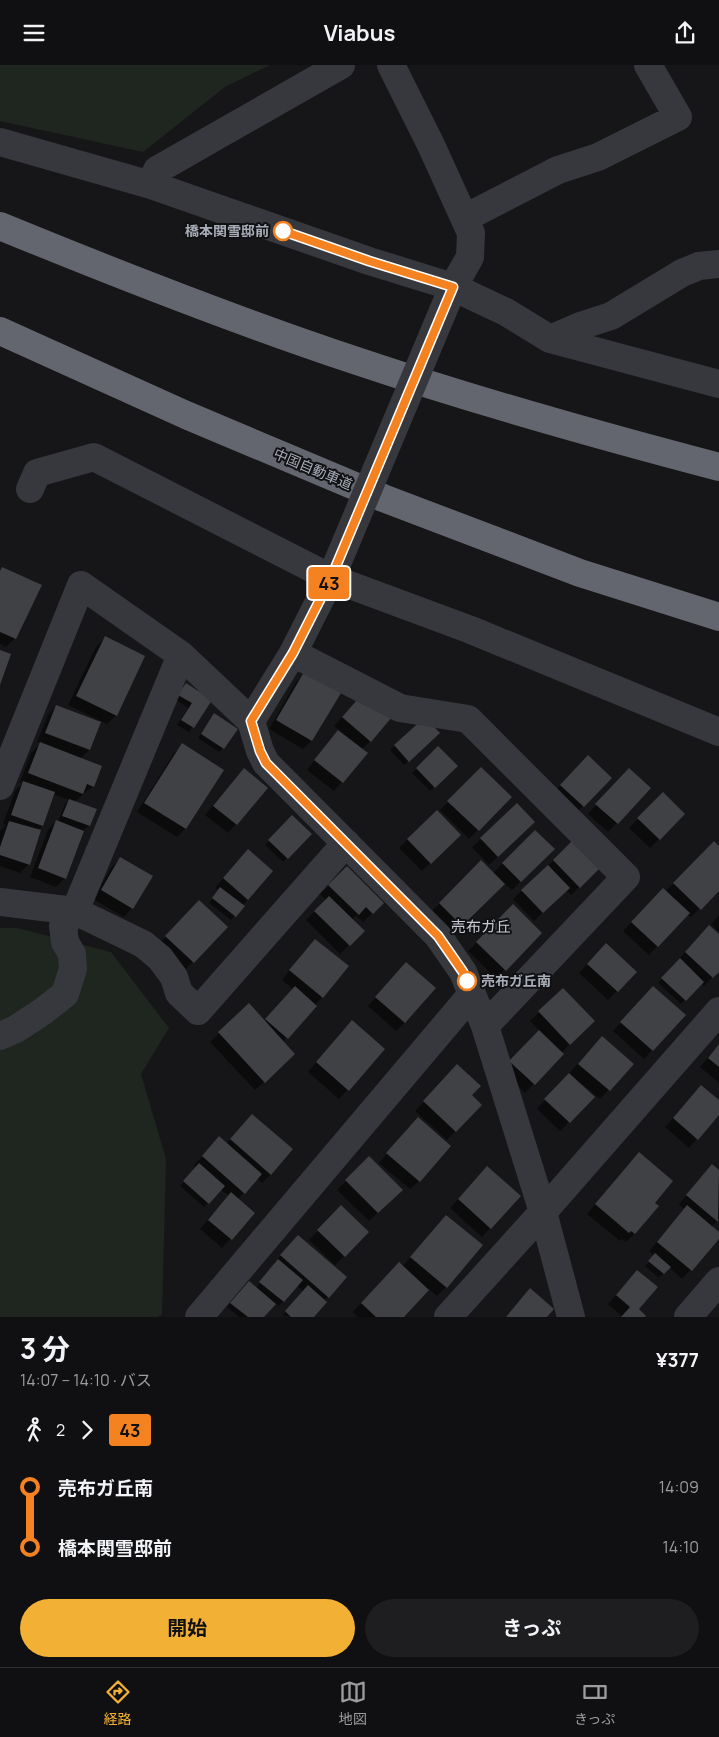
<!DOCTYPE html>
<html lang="ja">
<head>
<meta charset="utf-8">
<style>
  body { margin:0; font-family:Manrope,"Noto Sans JP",sans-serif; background:#1e1e20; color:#f1f3f6; height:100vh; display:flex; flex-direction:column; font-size:19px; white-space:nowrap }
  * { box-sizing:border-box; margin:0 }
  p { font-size:16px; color:#9c9d9f }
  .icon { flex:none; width:28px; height:28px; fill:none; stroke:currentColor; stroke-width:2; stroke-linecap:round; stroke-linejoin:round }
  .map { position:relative; height:1252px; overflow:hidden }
  .details { display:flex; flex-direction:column; background:#101012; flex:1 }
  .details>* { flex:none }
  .badge { padding:0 10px; border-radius:4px; font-size:18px; line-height:32px }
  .map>.badge { position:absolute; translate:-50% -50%; box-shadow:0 0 0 2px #fff }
  .legs { display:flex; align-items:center; gap:8px; height:55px; padding:0 20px; font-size:16px }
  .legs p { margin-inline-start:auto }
  .overview { display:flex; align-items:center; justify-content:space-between; height:85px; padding:0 20px }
  h1 { font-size:28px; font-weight:700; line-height:38px }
  .action { display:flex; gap:10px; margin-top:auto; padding:10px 20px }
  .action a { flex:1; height:58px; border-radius:30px; background:#f2b134; color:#111; font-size:20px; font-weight:700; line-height:58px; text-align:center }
  .action a+a { background:#1e1e20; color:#f1f3f6 }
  ul { padding:0 20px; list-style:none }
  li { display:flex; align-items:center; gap:18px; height:60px; font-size:19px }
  li i { display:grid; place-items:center; width:8px; height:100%; margin:0 6px; background:currentColor }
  li i::after { content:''; width:12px; height:12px; margin:-6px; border:4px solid; border-radius:50%; background:#101012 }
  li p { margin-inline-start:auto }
  li:first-child i { background:linear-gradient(#0000 50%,currentColor 0) }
  li:last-child i { background:linear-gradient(currentColor 50%,#0000 0) }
  header { display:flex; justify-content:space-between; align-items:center; height:65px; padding:0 20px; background:#101012; font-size:22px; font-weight:700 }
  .tab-bar { display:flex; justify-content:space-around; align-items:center; height:70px; border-top:1px solid #303032; background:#101012; font-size:14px; color:#9c9d9f }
  .tab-bar a { display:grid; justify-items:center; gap:2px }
  .tab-bar .active { color:#f2b134 }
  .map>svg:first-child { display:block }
  .green { fill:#1e261f }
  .shadow { fill:#0007 }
  .building { fill:#404145 }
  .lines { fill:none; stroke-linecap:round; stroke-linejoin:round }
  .minor { stroke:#37383d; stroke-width:28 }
  .highway { stroke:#63666e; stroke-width:28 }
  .minor-bridge { stroke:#37383d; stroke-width:28 }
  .line-1-casing { stroke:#fff; stroke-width:11 }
  .line-1 { stroke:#f58220; stroke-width:8 }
  .stop-1-dot { fill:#fff; stroke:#f58220; stroke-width:2.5 }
  .labels { text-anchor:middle; stroke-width:4; stroke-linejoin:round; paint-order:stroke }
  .stop-label { font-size:14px; font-weight:bold; fill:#a8adb8; stroke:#111113; text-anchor:end }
  .street-label { font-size:14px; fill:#a8adb8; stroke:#111113 }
  .neighbourhood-label { font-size:15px; fill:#c9ccd4; stroke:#111113 }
</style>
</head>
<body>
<header><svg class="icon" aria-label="menu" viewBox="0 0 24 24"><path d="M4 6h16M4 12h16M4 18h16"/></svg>Viabus<svg class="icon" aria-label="share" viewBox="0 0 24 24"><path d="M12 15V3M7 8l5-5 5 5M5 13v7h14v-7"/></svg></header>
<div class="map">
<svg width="719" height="1252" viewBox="0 0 719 1252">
  <rect width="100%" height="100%" fill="#161618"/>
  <path class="green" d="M 0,0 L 270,0 L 225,22 L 143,87 L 0,56 Z
    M 0,863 L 17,863 L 111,887 L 169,963 L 141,1009 L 166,1094 L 162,1250 L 157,1252 L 0,1252 Z"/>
  <path class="shadow" d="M 3,503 L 15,573 L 6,582 L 0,579 L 0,506 Z
    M 105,573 L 116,650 L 107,659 L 68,640 L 96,582 Z
    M 305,608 L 311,676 L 303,684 L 269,664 L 296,617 Z
    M 182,624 L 210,635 L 189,667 L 177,660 L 188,643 L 175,634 Z
    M 355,637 L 370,676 L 361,685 L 366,688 L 334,726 L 307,705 L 330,675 L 339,665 L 334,661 Z
    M 56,641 L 99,658 L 89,685 L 80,694 L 93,721 L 74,737 L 95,745 L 89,761 L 84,764 L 65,813 L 56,822 L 30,812 L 48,765 L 56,756 L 58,757 L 65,739 L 69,735 L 53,729 L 42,761 L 37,766 L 29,799 L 20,808 L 0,801 L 0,766 L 6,760 L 3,759 L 15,726 L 23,718 L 20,717 L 31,688 L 41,678 L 37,677 L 48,650 Z
    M 214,650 L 223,683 L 219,687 L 198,673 Z
    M 425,654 L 435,672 L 404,700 L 390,685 Z
    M 183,680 L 223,705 L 185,764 L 177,772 L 137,747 L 174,688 Z
    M 438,682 L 456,701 L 430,726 L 412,708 Z
    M 580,700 L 610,713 L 574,750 L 552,729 Z
    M 244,704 L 236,759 L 228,768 L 205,750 Z
    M 481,704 L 510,732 L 469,774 L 440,745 Z
    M 620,713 L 649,723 L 608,767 L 588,749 Z
    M 663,728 L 684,749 L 650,783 L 629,763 Z
    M 437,746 L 459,770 L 422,806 L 399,783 Z
    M 292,751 L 310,769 L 283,797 L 265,780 Z
    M 525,766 L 489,800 L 472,782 L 481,774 Z
    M 535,766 L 553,784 L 512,825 L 504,818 L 453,869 L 431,847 L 481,797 L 493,808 Z
    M 572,778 L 598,804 L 571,830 L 566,825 L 534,856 L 513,834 Z
    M 714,778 L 719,782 L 719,824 L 691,852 L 687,849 L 649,890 L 623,866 L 654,833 L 665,827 Z
    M 120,794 L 132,843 L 124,852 L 93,834 L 111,803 Z
    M 239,794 L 248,834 L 231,855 L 209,838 L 219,826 L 215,823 Z
    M 347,803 L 383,838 L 363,857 L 356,850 L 352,855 L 363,866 L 340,889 L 306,855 L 326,835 L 320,829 Z
    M 513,841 L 541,868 L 496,913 L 468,886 Z
    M 191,845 L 226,862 L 184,906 L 157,881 Z
    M 719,850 L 719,867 L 711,859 Z
    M 700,870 L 719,871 L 719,905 L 704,921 L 701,918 L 681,939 L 658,918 Z
    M 306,884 L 322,932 L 282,977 L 285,998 L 255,1025 L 210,977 L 248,940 L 264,957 L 293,924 L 282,915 Z
    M 598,888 L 635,907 L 608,935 L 579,908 Z
    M 398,907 L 405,957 L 396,966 L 368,941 Z
    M 563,924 L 594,956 L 561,988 L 562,989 L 525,1028 L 502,1005 L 540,966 L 530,956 Z
    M 645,931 L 652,985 L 644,994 L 613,966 Z
    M 343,965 L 383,984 L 339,1034 L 308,1007 Z
    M 719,979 L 719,1018 L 700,1002 Z
    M 593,982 L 632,999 L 600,1034 L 583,1020 L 582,1021 L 593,1032 L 560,1066 L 537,1044 Z
    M 449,1010 L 480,1040 L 447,1075 L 415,1046 Z
    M 701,1022 L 719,1037 L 719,1048 L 689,1083 L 665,1062 Z
    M 243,1060 L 271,1109 L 262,1118 L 257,1113 L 238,1134 L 254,1148 L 222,1183 L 200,1164 L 229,1131 L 220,1124 L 204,1142 L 180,1121 L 196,1102 L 194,1100 L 211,1082 L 226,1079 Z
    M 409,1062 L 419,1116 L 410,1124 L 379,1098 Z
    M 369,1093 L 401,1125 L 369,1156 L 337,1125 Z
    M 630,1097 L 653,1138 L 635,1168 L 626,1177 L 622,1174 L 620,1176 L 587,1149 Z
    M 712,1101 L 719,1107 L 719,1154 L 711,1162 L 719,1169 L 719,1172 L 682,1214 L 669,1202 L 659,1213 L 645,1201 L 654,1191 L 649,1186 L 685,1145 L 679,1139 Z
    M 478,1111 L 490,1163 L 482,1172 L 450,1143 Z
    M 342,1142 L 368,1167 L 335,1200 L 309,1175 Z
    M 446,1151 L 481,1180 L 446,1222 L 437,1231 L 429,1224 L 403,1252 L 358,1252 L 353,1247 L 390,1207 L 402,1202 Z
    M 290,1180 L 345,1213 L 324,1236 L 312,1252 L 282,1251 L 303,1226 L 296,1220 L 279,1241 L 275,1238 L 262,1252 L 239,1252 L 227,1242 L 245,1222 L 256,1223 L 274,1201 L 273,1199 Z
    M 629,1215 L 637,1244 L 622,1251 L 608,1239 Z"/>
  <path class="building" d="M 2,502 L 42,520 L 16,574 L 0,567 L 0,506 Z
    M 105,571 L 145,591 L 117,651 L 76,631 Z
    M 0,585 L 11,589 L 0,620 Z
    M 304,607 L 341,628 L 312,676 L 276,655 Z
    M 186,618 L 212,635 L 194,663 L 181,655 L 192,638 L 178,630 Z
    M 364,627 L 392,652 L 371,677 L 342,652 Z
    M 56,640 L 101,657 L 90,685 L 45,668 Z
    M 214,648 L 238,664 L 224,684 L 201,669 Z
    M 425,652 L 440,668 L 409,697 L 394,680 Z
    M 338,665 L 368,688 L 343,718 L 314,695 Z
    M 40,677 L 102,701 L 94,722 L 87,719 L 83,729 L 28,708 Z
    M 182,678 L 224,705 L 186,764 L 144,738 Z
    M 438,681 L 458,701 L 435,723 L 416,703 Z
    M 588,690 L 612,713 L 584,742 L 560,720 Z
    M 481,702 L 512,732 L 479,766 L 447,736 Z
    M 244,703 L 268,723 L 237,760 L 213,741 Z
    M 629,703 L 651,723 L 618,759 L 595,739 Z
    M 23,716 L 55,727 L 43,761 L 11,750 Z
    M 663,727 L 685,749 L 660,775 L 637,753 Z
    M 69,734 L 97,744 L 90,761 L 62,751 Z
    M 517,738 L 535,757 L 498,792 L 480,773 Z
    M 437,745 L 461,770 L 431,799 L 407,774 Z
    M 292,750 L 312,769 L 288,794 L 268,775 Z
    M 56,755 L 84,766 L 66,814 L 38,803 Z
    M 9,756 L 41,765 L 30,800 L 0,790 L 0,782 Z
    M 535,765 L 555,784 L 521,817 L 502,798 Z
    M 572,776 L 599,804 L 580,823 L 553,795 Z
    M 714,776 L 719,781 L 719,826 L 701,845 L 673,818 Z
    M 248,784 L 273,806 L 248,835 L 223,813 Z
    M 120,792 L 153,811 L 133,844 L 101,825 Z
    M 481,795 L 505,819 L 462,861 L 439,838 Z
    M 548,800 L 570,823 L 543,848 L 521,825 Z
    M 347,801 L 384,838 L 373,849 L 366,842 L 359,850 L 328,820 Z
    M 220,822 L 245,841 L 236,852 L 212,833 Z
    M 663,823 L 690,848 L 658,882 L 631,857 Z
    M 329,831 L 365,866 L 350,881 L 314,846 Z
    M 199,835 L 228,862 L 194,898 L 165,871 Z
    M 513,839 L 542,868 L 506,906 L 476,877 Z
    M 709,860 L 719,869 L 719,907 L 713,913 L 685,887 Z
    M 315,874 L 349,901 L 323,933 L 289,905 Z
    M 606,878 L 637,907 L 618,927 L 587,899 Z
    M 680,893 L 704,917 L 686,936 L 661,913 Z
    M 406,897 L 436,923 L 405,958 L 375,932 Z
    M 295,921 L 317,941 L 288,974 L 265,954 Z
    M 653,921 L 686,950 L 653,986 L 620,957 Z
    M 563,923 L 595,956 L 570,980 L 538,946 Z
    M 249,938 L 295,989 L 265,1018 L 218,967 Z
    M 352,955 L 385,984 L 349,1026 L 316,997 Z
    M 539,965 L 564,989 L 535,1020 L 509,996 Z
    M 602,971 L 634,999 L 610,1026 L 578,999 Z
    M 719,979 L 719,1002 L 708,993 Z
    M 457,999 L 481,1021 L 472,1030 L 482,1040 L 456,1067 L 423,1036 Z
    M 569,1008 L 595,1032 L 570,1058 L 544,1034 Z
    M 701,1020 L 719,1035 L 719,1050 L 698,1075 L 673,1053 Z
    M 252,1049 L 293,1084 L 271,1110 L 230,1074 Z
    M 418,1052 L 451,1081 L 420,1117 L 386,1088 Z
    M 219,1071 L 262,1109 L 245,1129 L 202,1091 Z
    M 639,1087 L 673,1116 L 655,1138 L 659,1141 L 635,1169 L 631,1166 L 629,1168 L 595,1139 Z
    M 369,1091 L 403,1125 L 378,1148 L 345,1115 Z
    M 199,1098 L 225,1121 L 209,1139 L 183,1116 Z
    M 712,1099 L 719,1105 L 718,1157 L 686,1130 Z
    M 487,1101 L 521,1131 L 491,1164 L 458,1134 Z
    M 231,1127 L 255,1148 L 232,1175 L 208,1155 Z
    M 341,1140 L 369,1167 L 345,1192 L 317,1165 Z
    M 687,1140 L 719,1167 L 719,1174 L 692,1206 L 657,1177 Z
    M 446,1150 L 483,1180 L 447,1223 L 410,1192 Z
    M 298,1170 L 347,1212 L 329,1233 L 280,1190 Z
    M 655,1188 L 671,1202 L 664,1209 L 648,1196 Z
    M 278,1194 L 303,1215 L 284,1237 L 259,1217 Z
    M 399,1197 L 429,1225 L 404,1252 L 376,1252 L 361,1238 Z
    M 637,1205 L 658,1222 L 639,1244 L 646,1251 L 645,1252 L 621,1252 L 630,1242 L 616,1230 Z
    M 249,1216 L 276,1239 L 264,1252 L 248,1252 L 230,1238 Z
    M 308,1220 L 327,1237 L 314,1252 L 291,1252 L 285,1246 Z
    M 530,1223 L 554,1244 L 547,1252 L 506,1252 Z"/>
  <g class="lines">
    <path class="minor" d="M 391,0 L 431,80 L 471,168 L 470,192 L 453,222
      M 0,77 L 151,120 L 369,196 L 453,222 L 506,247 L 550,274 L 719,319
      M 151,120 L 157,105 L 341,0
      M 465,153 L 558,105 L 598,92 L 678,52 L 648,0
      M 550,274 L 580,261 L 611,251 L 682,208 L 699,201 L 719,199
      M 30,424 L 37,408 L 94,392 L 331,513 L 471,565 L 719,667
      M 331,513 L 293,588 L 251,656 L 260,686 L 266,698 L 438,871 L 463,907 L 485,961 L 543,1147 L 571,1252
      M 293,588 L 400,643 L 468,654 L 626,812 L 485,961
      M 0,721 L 81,520 L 181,590 L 251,656
      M 0,837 L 75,846 L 143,879 L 160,893 L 174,912 L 179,928 L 198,946 L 346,778
      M 0,971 L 16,964 L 42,947 L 65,929 L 73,904 L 72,889 L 65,877 L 63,861 L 75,846 L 181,590
      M 199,1252 L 472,929
      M 448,1252 L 543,1147 L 719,946
      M 688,1252 L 719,1216"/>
    <path class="highway" d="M 0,161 C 117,209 236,256 357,296 C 476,336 597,370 719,402
      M 0,266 L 186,350 L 383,433 L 580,508 L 719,552"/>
    <path class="minor-bridge" d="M 331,513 L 453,222"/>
  </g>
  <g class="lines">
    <defs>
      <path id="line-1" d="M 283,166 L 369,196 L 453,222 L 331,513 L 293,588 L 251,656 L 260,686 L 266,698 L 438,871 L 463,907 L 467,916"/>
    </defs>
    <use href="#line-1" class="line-1-casing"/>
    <use href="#line-1" class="line-1"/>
  </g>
  <g class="stop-1-dot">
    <circle cx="283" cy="166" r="9"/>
    <circle cx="467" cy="916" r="9"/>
  </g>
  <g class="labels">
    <g class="stop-label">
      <text x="269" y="171">橋本関雪邸前</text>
      <text x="481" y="921" text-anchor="start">売布ガ丘南</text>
    </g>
    <g class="street-label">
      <text transform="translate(313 404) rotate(23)" y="5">中国自動車道</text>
    </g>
    <g class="neighbourhood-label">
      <text x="481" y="867">売布ガ丘</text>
    </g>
  </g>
</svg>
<b class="badge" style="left:329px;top:518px;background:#f58220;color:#111">43</b>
</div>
<section class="details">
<div class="overview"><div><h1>3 分</h1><p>14:07 – 14:10 · バス</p></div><b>¥377</b></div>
<div class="legs"><svg class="icon" aria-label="walk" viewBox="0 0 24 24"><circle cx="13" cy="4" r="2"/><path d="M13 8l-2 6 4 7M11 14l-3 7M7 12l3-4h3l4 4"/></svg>2<svg class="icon" aria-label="forward" viewBox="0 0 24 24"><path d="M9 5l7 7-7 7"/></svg><b class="badge" style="background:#f58220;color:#111">43</b></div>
<ul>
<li><i style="color:#f58220"></i><b>売布ガ丘南</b><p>14:09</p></li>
<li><i style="color:#f58220"></i><b>橋本関雪邸前</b><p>14:10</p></li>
</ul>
<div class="action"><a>開始</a><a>きっぷ</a></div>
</section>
<nav class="tab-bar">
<a class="active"><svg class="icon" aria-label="directions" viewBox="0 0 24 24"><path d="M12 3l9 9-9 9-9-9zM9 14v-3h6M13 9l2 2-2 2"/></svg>経路</a>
<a><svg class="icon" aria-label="map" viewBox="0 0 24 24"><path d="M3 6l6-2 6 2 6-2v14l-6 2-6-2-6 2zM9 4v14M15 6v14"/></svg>地図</a>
<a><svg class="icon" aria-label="tickets" viewBox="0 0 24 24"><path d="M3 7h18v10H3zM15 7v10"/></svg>きっぷ</a>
</nav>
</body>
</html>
